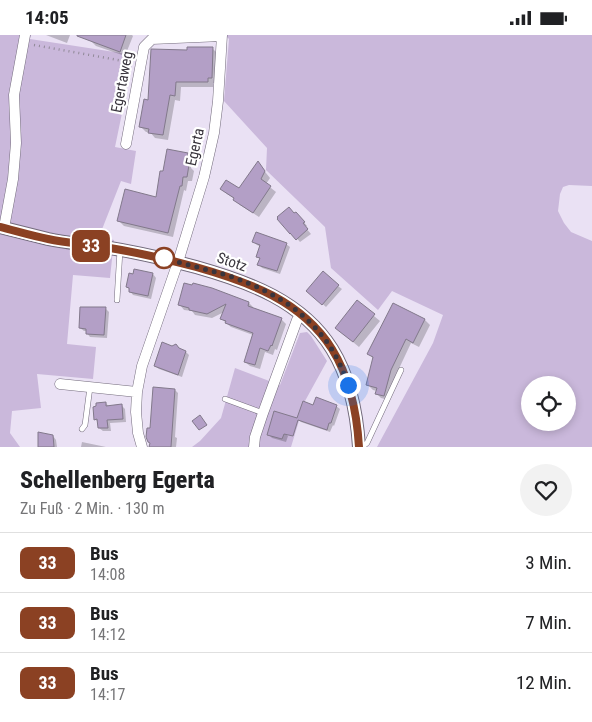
<!DOCTYPE html>
<html lang="de">
<head>
<meta charset="utf-8">
<style>
  body { margin:0; font-family:"Roboto Condensed",sans-serif; background:#f2f2f2; color:#202124; height:100vh; display:flex; flex-direction:column; font-size:19px; white-space:nowrap }
  * { box-sizing:border-box; margin:0 }
  p { font-size:16px; color:#757577 }
  .icon { flex:none; width:28px; height:28px; fill:none; stroke:currentColor; stroke-width:2; stroke-linecap:round; stroke-linejoin:round }
  .map { position:relative; height:412px; overflow:hidden }
  .side { display:flex; flex-direction:column; background:#fff; flex:1 }
  .side>* { flex:none }
  .badge { padding:0 10px; border-radius:8px; font-size:18px; line-height:32px }
  .fabs { position:absolute; left:521px; top:341px; display:grid; gap:10px }
  .fabs a { display:grid; place-items:center; width:55px; height:55px; border-radius:50%; background:#fff; box-shadow:0 2px 8px #0003; font-size:25px }
  .you { position:absolute; width:25px; height:25px; margin:-12px; border:4px solid #fff; border-radius:50%; background:#1a73e8; box-shadow:0 0 0 8px #1a73e833 }
  .map>.badge { position:absolute; translate:-50% -50%; box-shadow:0 0 0 2px #fff }
  .round { display:grid; place-items:center; flex:none; width:52px; height:52px; border-radius:26px; background:#f2f2f2 }
  .headline { display:flex; align-items:center; justify-content:space-between; height:85px; padding:0 20px }
  h1 { font-size:24px; font-weight:800; line-height:38px }
  ul { padding:0; list-style:none }
  li { display:flex; align-items:center; gap:15px; height:60px; padding:0 20px; border-top:1px solid #e0e0e0 }
  li div { flex:1 }
  li b { display:block; font-size:19px }
  li em { font-style:normal }
  li .badge { min-width:55px; font-weight:700; text-align:center }
  .status { display:flex; justify-content:space-between; align-items:center; height:35px; padding:0 25px; background:#fff; direction:ltr }
  .status svg { height:14px; fill:currentColor }
  .map>svg:first-child { display:block }
  .green { fill:#cab8db; fill-rule:evenodd }
  .shadow { fill:#0003 }
  .building { fill:#b39fc6; stroke:#82798b }
  .lines { fill:none; stroke-linecap:round; stroke-linejoin:round }
  .service-casing { stroke:#736b7c; stroke-width:6 }
  .minor-casing { stroke:#736b7c; stroke-width:11 }
  .tertiary-casing { stroke:#736b7c; stroke-width:14 }
  .path { stroke:#908997; stroke-width:2.5; stroke-dasharray:1 4; stroke-linecap:butt }
  .service { stroke:#fff; stroke-width:5 }
  .minor { stroke:#fff; stroke-width:10 }
  .tertiary { stroke:#fff; stroke-width:12 }
  .line-casing { stroke:#fff; stroke-width:11 }
  .line { stroke:#8b4123; stroke-width:8 }
  .walk { stroke:#39353d; stroke-width:5; stroke-dasharray:0 9 }
  .stop-dot { fill:#fff; stroke:#8b4123; stroke-width:2.5 }
  .labels { text-anchor:middle; stroke-width:4.5; stroke-linejoin:round; paint-order:stroke }
  .street-label { font-size:15px; fill:#39353d; stroke:#fff }
</style>
</head>
<body>
<div class="status"><b>14:05</b><svg viewBox="0 0 49 12"><path d="M0 12V9h3v3zM5 12V6h3v6zM10 12V3h3v9zM15 12V0h3v12zM26 1h20v11H26zM47 4h2v5h-2z"/></svg></div>
<div class="map">
<svg width="592" height="412" viewBox="0 0 592 412">
  <rect width="100%" height="100%" fill="#eae1f4"/>
  <path class="green" d="M 0,0 L 31,0 L 30,4 L 134,20 L 115,112 L 136,116 L 131,149 L 121,146 L 99,202 L 114,205 L 110,243 L 73,240 L 67,309 L 96,312 L 93,344 L 37,339 L 41,373 L 12,376 L 10,398 L 20,412 L 0,412 Z
    M 225,0 L 592,0 L 592,151 L 569,150 L 563,152 L 560,159 L 558,176 L 564,188 L 571,197 L 592,206 L 592,412 L 377,412 L 433,308 L 443,280 L 392,256 L 378,275 L 331,233 L 325,192 L 266,135 L 267,113 L 224,66 L 229,4 ZM 530,350 L 568,350 L 568,388 L 530,388 Z
    M 307,297 L 311,301 L 327,326 L 305,366 L 291,412 L 192,412 L 200,406 L 221,383 L 235,333 L 280,350 L 300,298 Z"/>
  <path class="shadow" d="M 46,0 L 70,0 L 67,8 Z
    M 92,0 L 132,0 L 133,1 L 125,21 L 96,11 L 90,5 Z
    M 212,13 L 218,19 L 217,48 L 213,48 L 213,52 L 181,52 L 180,66 L 175,65 L 168,105 L 155,103 L 150,97 L 146,97 L 140,91 L 150,66 L 188,17 Z
    M 187,119 L 192,124 L 191,133 L 194,136 L 192,146 L 188,146 L 186,156 L 184,155 L 173,202 L 124,191 L 119,186 L 157,163 L 164,138 Z
    M 258,128 L 270,143 L 266,149 L 276,157 L 259,182 L 240,170 L 235,164 L 227,159 L 222,154 L 239,155 Z
    M 295,179 L 300,182 L 307,191 L 305,192 L 311,199 L 300,207 L 294,200 Z
    M 254,207 L 286,209 L 290,212 L 280,239 L 262,233 L 259,229 L 260,224 L 258,221 L 261,212 L 257,210 Z
    M 153,239 L 156,243 L 151,264 L 133,260 L 130,256 L 130,255 L 128,252 Z
    M 338,251 L 342,254 L 326,272 L 308,256 Z
    M 357,267 L 380,286 L 359,312 L 342,298 Z
    M 249,268 L 253,272 L 253,274 L 282,285 L 286,289 L 277,315 L 275,314 L 273,320 L 265,317 L 260,334 L 250,331 L 245,327 L 253,300 L 231,292 L 226,288 L 222,284 L 224,277 L 212,283 L 195,280 L 192,276 L 184,275 L 180,270 Z
    M 105,273 L 109,277 L 107,303 L 90,302 L 87,298 L 87,296 L 84,296 L 80,293 Z
    M 425,285 L 430,290 L 419,312 L 411,308 L 396,340 L 389,365 L 381,363 L 376,358 L 377,356 L 373,355 L 368,350 L 374,324 L 369,319 Z
    M 180,315 L 186,317 L 189,320 L 182,342 L 159,334 L 155,331 Z
    M 175,355 L 178,358 L 175,402 L 177,403 L 176,412 L 151,412 L 151,394 Z
    M 106,368 L 109,372 L 121,370 L 125,374 L 126,387 L 110,388 L 111,396 L 103,396 L 99,393 L 99,388 L 95,384 L 98,373 Z
    M 314,371 L 336,371 L 340,374 L 334,391 L 333,390 L 330,397 L 301,387 L 298,384 Z
    M 284,397 L 288,401 L 286,407 L 272,403 L 268,399 Z
    M 53,401 L 56,405 L 57,412 L 40,412 Z
    M 82,407 L 106,412 L 81,412 Z"/>
  <path class="building" d="M 77,0 L 126,0 L 120,17 L 77,1 Z
    M 187,12 L 213,12 L 212,43 L 208,43 L 208,47 L 176,47 L 175,61 L 170,60 L 163,100 L 148,98 L 149,94 L 139,92 L 144,64 L 148,65 L 151,14 L 187,15 Z
    M 167,114 L 188,118 L 186,129 L 189,130 L 187,142 L 183,142 L 182,151 L 180,151 L 168,198 L 117,186 L 125,154 L 156,162 L 160,136 L 163,136 Z
    M 258,126 L 265,136 L 261,144 L 271,151 L 253,178 L 233,165 L 234,163 L 220,154 L 226,145 L 239,153 Z
    M 289,172 L 294,178 L 296,177 L 305,187 L 303,188 L 308,194 L 296,205 L 290,198 L 290,199 L 277,184 L 278,183 L 277,182 Z
    M 256,197 L 287,208 L 277,236 L 257,230 L 260,223 L 256,222 L 260,210 L 252,207 Z
    M 134,234 L 153,238 L 148,261 L 129,257 L 129,253 L 126,252 L 129,238 L 133,239 Z
    M 323,236 L 339,250 L 322,270 L 306,256 Z
    M 184,248 L 192,250 L 193,248 L 212,253 L 249,267 L 248,271 L 282,283 L 272,311 L 271,310 L 268,316 L 260,313 L 255,330 L 244,327 L 253,298 L 225,288 L 226,286 L 220,284 L 226,269 L 207,279 L 189,275 L 189,273 L 178,270 Z
    M 357,265 L 375,279 L 353,307 L 335,293 Z
    M 393,268 L 425,284 L 413,308 L 406,304 L 391,335 L 384,361 L 375,359 L 377,353 L 366,350 L 373,322 L 367,319 Z
    M 80,272 L 106,272 L 104,300 L 86,299 L 86,294 L 79,293 Z
    M 162,307 L 172,311 L 176,309 L 179,313 L 186,316 L 178,340 L 154,331 Z
    M 153,352 L 175,354 L 171,412 L 149,412 L 150,408 L 148,407 L 146,402 L 147,393 L 150,393 Z
    M 316,362 L 337,370 L 331,388 L 329,388 L 327,395 L 298,385 L 293,401 L 284,399 L 282,404 L 267,400 L 274,376 L 297,383 L 303,366 L 313,370 Z
    M 106,367 L 106,371 L 122,369 L 123,384 L 107,385 L 108,393 L 98,393 L 97,384 L 94,385 L 93,372 L 96,371 L 96,368 Z
    M 200,380 L 207,390 L 199,395 L 192,386 Z
    M 38,397 L 53,400 L 54,412 L 38,412 Z"/>
  <g class="lines">
    <defs>
      <path id="service" d="M 117,265 L 120,215
        M 225,364 L 263,378
        M 82,394 L 85,390 L 90,352
        M 362,412 L 367,408 L 401,335"/>
      <path id="minor" d="M 126,109 L 144,12 L 152,4 L 222,1
        M 4,193 L 13,144 L 16,108 L 14,60 L 25,0
        M 60,349 L 137,357
        M 142,412 L 138,398 L 136,377 L 137,357 L 142,331 L 178,227 L 204,142 L 214,98 L 218,66 L 222,0
        M 254,412 L 255,402 L 263,378 L 297,285 L 301,279"/>
      <path id="tertiary" d="M 0,192 C 16,196 32,200 48,204 C 66,208 85,209 104,212 C 135,217 166,224 196,232 C 249,247 302,266 332,314 C 350,343 357,379 359,412"/>
    </defs>
    <use href="#service" class="service-casing"/>
    <use href="#minor" class="minor-casing"/>
    <use href="#tertiary" class="tertiary-casing"/>
    <path class="path" d="M 34,10 L 129,27"/>
    <use href="#service" class="service"/>
    <use href="#minor" class="minor"/>
    <use href="#tertiary" class="tertiary"/>
  </g>
  <g class="lines">
    <defs>
      <path id="line" d="M 0,192 C 16,196 32,201 48,204 C 66,208 85,209 104,212 C 135,217 166,224 196,232 C 249,247 302,266 332,314 C 350,343 357,379 359,412"/>
    </defs>
    <use href="#line" class="line-casing"/>
    <use href="#line" class="line"/>
    <path class="walk" d="M 164,223 L 163,223 C 184,229 205,234 226,240 C 284,259 329,290 348,350"/>
  </g>
  <circle class="stop-dot" cx="164" cy="223" r="10"/>
  <g class="labels">
    <g class="street-label">
      <text transform="translate(122 47) rotate(-79)" y="5">Egertaweg</text>
      <text transform="translate(195 112) rotate(-77)" y="5">Egerta</text>
      <text transform="translate(232 227) rotate(19)" y="5">Stotz</text>
    </g>
  </g>
</svg>
<div class="fabs">
<a><svg class="icon" aria-label="locate" viewBox="0 0 24 24"><circle cx="12" cy="12" r="6"/><path d="M12 2v4M12 18v4M2 12h4M18 12h4"/></svg></a>
</div>
<div class="you" style="left:348px;top:350px"></div>
<b class="badge" style="left:91px;top:211px;background:#8b4123;color:#fff">33</b>
</div>
<section class="side">
<div class="headline"><div><h1>Schellenberg Egerta</h1><p>Zu Fuß · 2 Min. · 130 m</p></div><a class="round"><svg class="icon" aria-label="heart" viewBox="0 0 24 24"><path d="M12 20l-8-8c-3-5 5-10 8-4 3-6 11-1 8 4z"/></svg></a></div>
<ul>
<li><span class="badge" style="background:#8b4123;color:#fff">33</span><div><b>Bus</b><p>14:08</p></div><em>3 Min.</em></li>
<li><span class="badge" style="background:#8b4123;color:#fff">33</span><div><b>Bus</b><p>14:12</p></div><em>7 Min.</em></li>
<li><span class="badge" style="background:#8b4123;color:#fff">33</span><div><b>Bus</b><p>14:17</p></div><em>12 Min.</em></li>
</ul>
</section>
</body>
</html>
